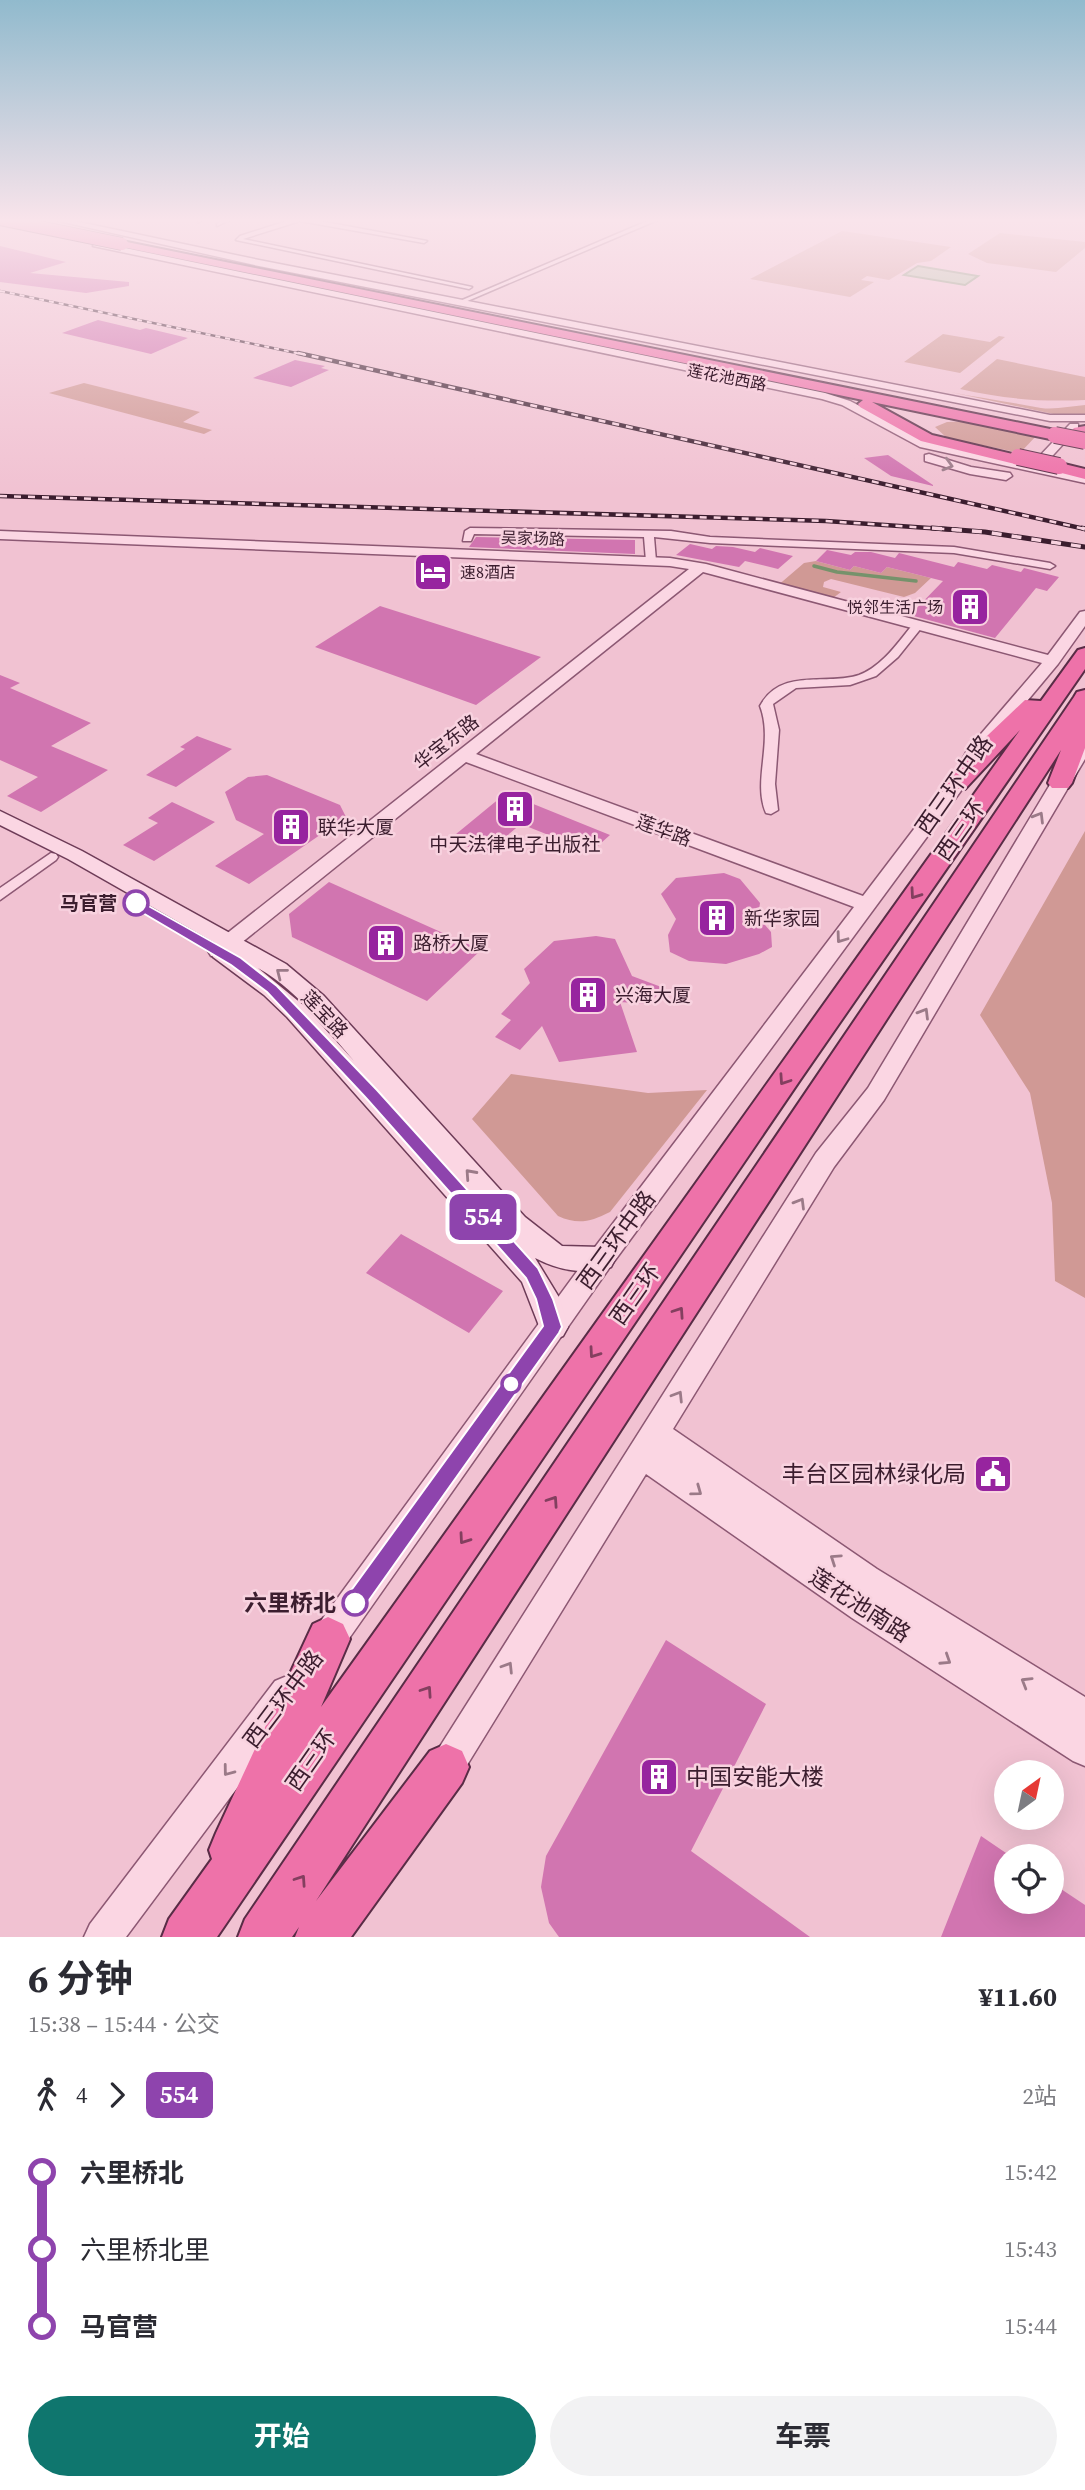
<!DOCTYPE html>
<html lang="zh">
<head>
<meta charset="utf-8">
<style>
  body { margin:0; font-family:"Source Serif 4","Noto Sans SC",serif; background:#f2f2f3; color:#2b2b33; height:100vh; display:flex; flex-direction:column; font-size:26px; white-space:nowrap }
  * { box-sizing:border-box; margin:0 }
  p { font-size:23px; color:#7c7c81 }
  .icon { flex:none; width:38px; height:38px; fill:none; stroke:currentColor; stroke-width:2; stroke-linecap:round; stroke-linejoin:round }
  .map { position:relative; height:1937px; overflow:hidden }
  .details { display:flex; flex-direction:column; background:#fff; flex:1 }
  .details>* { flex:none }
  .badge { padding:0 14px; border-radius:10px; font-size:24px; line-height:46px }
  .needle { width:46px; rotate:33deg }
  .fabs { position:absolute; left:994px; top:1760px; display:grid; gap:14px }
  .fabs a { display:grid; place-items:center; width:70px; height:70px; border-radius:50%; background:#fff; box-shadow:0 7px 28px #0002; font-size:35px }
  .map>.badge { position:absolute; translate:-50% -50%; box-shadow:0 0 0 4px #fff }
  .legs { display:flex; align-items:center; gap:10px; height:77px; padding:0 28px; font-size:23px }
  .legs p { margin-inline-start:auto }
  .headline { display:flex; align-items:center; justify-content:space-between; height:119px; padding:0 28px }
  h1 { font-size:38px; font-weight:700; line-height:52px }
  .cta { display:flex; gap:14px; margin-top:auto; padding:14px 28px }
  .cta a { flex:1; height:80px; border-radius:42px; background:#0f766e; color:#fff; font-size:28px; font-weight:700; line-height:80px; text-align:center }
  .cta a+a { background:#f2f2f3; color:#2b2b33 }
  ul { padding:0 28px; list-style:none }
  li { display:flex; align-items:center; gap:24px; height:77px; font-size:26px }
  li i { display:grid; place-items:center; width:10px; height:100%; margin:0 9px; background:currentColor }
  li i::after { content:''; width:18px; height:18px; margin:-9px; border:5px solid; border-radius:50%; background:#fff }
  li p { margin-inline-start:auto }
  li:first-child i { background:linear-gradient(#0000 50%,currentColor 0) }
  li:last-child i { background:linear-gradient(currentColor 50%,#0000 0) }
  .map>svg:first-child { display:block }
  .green { fill:#d09995 }
  .water { fill:#afc3a4; stroke:#76926b; stroke-width:2 }
  .lines { fill:none; stroke-linecap:round; stroke-linejoin:round }
  .stream { stroke:#76926b; stroke-width:3.5 }
  .building { fill:#d175b0 }
  .minor-casing { stroke:#8c5873; stroke-width:3 }
  .tertiary-casing { stroke:#8c5873; stroke-width:3 }
  .secondary-casing { stroke:#6d3b57; stroke-width:3 }
  .trunk-casing { stroke:#592c46; stroke-width:4 }
  .minor { fill:#fbd6e3; fill-rule:evenodd }
  .tertiary { fill:#fbd6e3; fill-rule:evenodd }
  .secondary { fill:#fbd6e3; fill-rule:evenodd }
  .trunk { fill:#ee72a9; fill-rule:evenodd }
  .rail-far2-casing { stroke:#3b1d2e; stroke-width:2.5 }
  .rail-far1-casing { stroke:#3b1d2e; stroke-width:4.5 }
  .rail-casing { stroke:#3b1d2e; stroke-width:5 }
  .rail-far2 { stroke:#f8d2df; stroke-width:2; stroke-dasharray:5; stroke-linecap:butt }
  .rail-far1 { stroke:#f8d2df; stroke-width:2.5; stroke-dasharray:7; stroke-linecap:butt }
  .rail { stroke:#f8d2df; stroke-width:3.5; stroke-dasharray:10; stroke-linecap:butt }
  .trunk-bridge-far1-casing { stroke:#592c46; stroke-width:14; stroke-linecap:butt }
  .trunk-bridge-casing { stroke:#592c46; stroke-width:18; stroke-linecap:butt }
  .trunk-bridge-far1 { stroke:#ee72a9; stroke-width:12 }
  .trunk-bridge { stroke:#ee72a9; stroke-width:16 }
  .oneway { stroke:#9b7a88 }
  .oneway2 { stroke:#833f5f }
  .line-1 { fill:#8e44ad; stroke:#fff; stroke-width:2 }
  .stop-1-dot { fill:#fff; stroke:#8e44ad; stroke-width:3.5 }
  .labels { text-anchor:middle; stroke-width:5; stroke-linejoin:round; paint-order:stroke }
  .far-street-label { font-size:16px; fill:#3b1d2e; stroke:#f8d2df }
  .far-poi-label { font-size:16px; fill:#3b1d2e; stroke:#f8d2df; text-anchor:start }
  .street-label { font-size:19px; fill:#3b1d2e; stroke:#f8d2df }
  .poi-label { font-size:19px; fill:#3b1d2e; stroke:#f8d2df; text-anchor:start }
  .stop-label { font-size:19px; font-weight:bold; fill:#3b1d2e; stroke:#f8d2df; text-anchor:end }
  .near-street-label { font-size:23px; fill:#3b1d2e; stroke:#f8d2df }
  .near-poi-label { font-size:23px; fill:#3b1d2e; stroke:#f8d2df; text-anchor:end }
  .near-stop-label { font-size:23px; font-weight:bold; fill:#3b1d2e; stroke:#f8d2df; text-anchor:end }
</style>
</head>
<body>
<div class="map">
<svg width="1085" height="1937" viewBox="0 0 1085 1937">
  <rect width="100%" height="100%" fill="#f1c2d2"/>
  <path class="green" d="M 842,231 L 951,247 L 931,261 L 917,263 L 889,280 L 867,276 L 861,280 L 874,282 L 850,297 L 750,279 Z
    M 1000,233 L 1085,242 L 1085,248 L 1056,272 L 987,263 L 968,254 Z
    M 943,334 L 990,342 L 999,336 L 1005,337 L 960,373 L 904,362 Z
    M 997,359 L 1085,377 L 1085,400 C 1040,402 1004,399 960,389 Z
    M 84,383 L 200,412 L 183,422 L 212,430 L 204,434 L 49,393 Z
    M 950,392 C 980,398 1011,402 1041,408 C 1055,410 1071,406 1085,405 L 1085,416 L 1058,415 Z
    M 973,421 L 1037,435 L 1020,453 L 947,438 L 935,427 L 947,422 Z
    M 816,561 L 850,570 L 854,566 L 881,573 L 887,567 L 931,578 L 915,593 L 904,597 L 831,579 L 824,582 L 823,587 L 841,592 L 829,601 L 776,587 L 804,563 Z
    M 1085,831 L 1085,1298 L 1055,1281 L 1052,1203 L 1030,1093 L 980,1015 Z
    M 511,1074 L 648,1093 L 707,1090 L 610,1212 C 590,1222 578,1225 558,1216 L 472,1119 Z"/>
  <path class="water" d="M 918,266 L 978,276 L 965,285 L 904,275 Z"/>
  <g class="lines">
    <path class="stream" d="M 814,566 L 837,572 L 916,581"/>
  </g>
  <path class="building" d="M 0,246 L 66,262 L 30,273 L 129,282 L 129,286 L 86,293 L 0,282 Z
    M 98,320 L 140,330 L 146,328 L 188,338 L 151,354 L 62,333 Z
    M 295,360 L 325,366 L 321,368 L 329,370 L 291,387 L 253,378 Z
    M 888,455 L 933,485 L 933,486 L 891,476 L 864,458 Z
    M 476,537 L 635,540 L 635,554 L 469,547 Z
    M 690,544 L 712,549 L 716,546 L 733,547 L 755,552 L 760,548 L 793,556 L 778,569 L 745,561 L 739,567 L 676,555 Z
    M 827,550 L 851,555 L 855,552 L 871,552 L 895,558 L 899,553 L 954,567 L 958,562 L 987,569 L 992,565 L 1021,572 L 1024,568 L 1059,577 L 1047,591 L 1036,588 L 995,638 L 910,615 L 943,581 L 887,567 L 881,573 L 854,566 L 850,570 L 816,561 Z
    M 380,606 L 541,657 L 476,705 L 315,647 Z
    M 0,675 L 20,683 L 10,688 L 91,723 L 51,746 L 108,770 L 41,812 L 7,796 L 38,777 L 0,760 Z
    M 197,736 L 232,749 L 176,787 L 146,775 L 185,749 L 180,747 Z
    M 267,775 L 340,805 L 346,817 L 249,884 L 215,866 L 264,834 L 236,820 L 225,792 L 248,777 Z
    M 506,793 L 610,835 L 591,852 L 521,824 L 485,854 L 450,839 Z
    M 172,802 L 215,822 L 154,861 L 123,845 L 158,823 L 148,818 Z
    M 724,873 L 740,879 L 760,903 L 758,917 L 771,932 L 772,947 L 759,954 L 726,964 L 689,961 L 670,952 L 668,935 L 676,919 L 661,894 L 676,878 Z
    M 329,882 L 481,950 L 427,1001 L 292,937 L 289,914 Z
    M 596,936 L 615,939 L 632,976 L 664,988 L 648,1004 L 620,1002 L 637,1052 L 559,1062 L 542,1026 L 520,1050 L 495,1037 L 511,1020 L 501,1014 L 530,983 L 524,969 L 554,941 Z
    M 401,1234 L 503,1291 L 469,1333 L 366,1273 Z
    M 666,1640 L 766,1704 L 691,1851 L 810,1937 L 559,1937 L 549,1923 L 541,1887 L 546,1856 Z
    M 981,1836 L 1006,1853 L 1006,1902 L 1052,1902 L 1052,1883 L 1085,1905 L 1085,1937 L 941,1937 Z"/>
  <g class="lines">
    <defs>
      <path id="minor" d="M 196,219 L 206,219 L 198,222 Z
        M 225,219 L 232,219 L 217,226 L 217,224 Z
        M 293,219 L 309,219 L 427,241 L 424,243 L 300,221 L 243,239 L 472,287 L 469,289 L 236,240 L 240,236 Z
        M 652,219 L 660,219 L 465,302 L 460,301 Z
        M 470,528 L 671,531 L 710,537 L 954,547 L 1050,563 L 1055,566 L 1050,569 L 954,553 L 710,543 L 654,537 L 656,561 L 651,564 L 646,561 L 644,537 L 474,534 L 471,541 L 463,541 L 465,531 Z
        M 918,622 L 924,625 L 922,627 L 898,657 L 876,676 L 850,685 L 796,688 L 773,704 L 779,730 L 775,784 L 778,810 L 771,814 L 766,813 C 752,781 774,742 760,706 C 781,667 826,686 859,675 C 883,666 899,641 914,623 Z
        M 51,853 L 56,854 L 58,857 L 56,860 L 0,900 L 0,888 Z"/>
      <path id="tertiary" d="M 50,219 L 65,219 L 259,260 L 1050,415 L 1085,415 L 1085,421 L 1050,421 L 259,266 Z
        M 96,242 L 825,393 L 850,401 L 928,441 L 1032,464 L 1070,424 L 1078,424 L 1078,428 L 1043,466 L 1085,475 L 1085,483 L 920,447 L 842,405 L 822,399 L 93,246 Z
        M 929,454 L 971,467 L 1010,473 L 1012,476 L 1006,480 L 970,474 L 925,461 L 925,455 Z
        M 0,531 L 670,558 L 706,564 L 1048,655 L 1080,612 L 1085,611 L 1085,626 L 1058,664 L 982,755 L 963,788 L 610,1267 L 336,1657 L 324,1661 L 312,1657 L 308,1645 L 312,1633 L 592,1251 L 854,907 L 466,762 L 225,956 L 211,956 L 208,951 L 211,946 L 689,569 L 670,566 L 0,539 ZM 703,572 L 1042,663 L 968,749 L 949,783 L 863,896 L 476,754 Z
        M 1085,742 L 1085,759 L 884,1100 L 834,1167 L 673,1429 L 877,1569 L 1085,1697 L 1085,1766 L 1073,1761 L 852,1618 L 646,1474 L 456,1783 L 444,1789 L 432,1783 L 426,1771 L 432,1759 L 816,1153 L 868,1088 L 1051,783 L 1079,743 Z
        M 287,1676 L 299,1681 L 304,1693 L 299,1705 L 126,1937 L 84,1937 L 90,1924 L 275,1681 Z"/>
      <path id="secondary" d="M 0,811 L 82,851 L 286,964 L 324,996 L 525,1217 L 562,1246 L 601,1247 L 611,1251 L 615,1259 L 611,1267 C 586,1276 558,1270 535,1258 L 560,1299 L 568,1327 L 563,1336 L 553,1340 L 543,1336 L 522,1282 L 287,1017 L 264,995 L 213,957 L 210,952 L 213,947 L 219,945 L 68,859 L 0,825 ZM 258,968 C 297,990 325,1028 354,1061 L 303,1005 Z"/>
      <path id="trunk" d="M 122,241 L 1055,430 L 1063,435 L 1055,440 L 872,402 L 932,435 L 1021,456 L 1023,459 L 1021,462 L 1015,464 L 921,441 L 860,407 L 858,404 L 863,400 L 118,246 L 118,242 Z
        M 1085,426 L 1085,436 L 1074,434 L 1071,431 L 1074,428 Z
        M 1056,462 L 1085,469 L 1085,479 L 1050,470 L 1048,467 L 1050,464 Z
        M 1085,648 L 1085,669 L 800,1080 L 217,1937 L 162,1937 L 169,1919 L 212,1859 L 209,1850 L 216,1833 L 313,1624 L 328,1617 L 343,1624 L 350,1639 L 321,1707 L 1020,730 L 965,789 L 949,789 L 945,784 L 949,779 L 988,735 L 1025,700 L 1041,701 L 1078,650 Z
        M 1085,690 L 1085,748 L 1072,783 L 1068,788 L 1052,788 L 1048,783 L 1061,750 L 316,1901 L 430,1751 L 446,1744 L 462,1751 L 469,1767 L 462,1783 L 351,1937 L 295,1937 L 299,1927 L 292,1937 L 238,1937 L 245,1919 L 1074,697 L 1077,692 Z"/>
    </defs>
    <use href="#minor" class="minor-casing"/>
    <use href="#tertiary" class="tertiary-casing"/>
    <use href="#secondary" class="secondary-casing"/>
    <use href="#trunk" class="trunk-casing"/>
    <use href="#minor" class="minor"/>
    <use href="#tertiary" class="tertiary"/>
    <use href="#secondary" class="secondary"/>
    <use href="#trunk" class="trunk"/>
    <defs>
      <path id="rail-far2" d="M 0,291 L 306,355"/>
      <path id="rail-far1" d="M 298,353 L 1085,529
        M 0,496 L 826,521 L 958,530"/>
      <path id="rail" d="M 932,528 L 985,532 L 1085,547
        M 1082,528 L 1085,529"/>
    </defs>
    <use href="#rail-far2" class="rail-far2-casing"/>
    <use href="#rail-far1" class="rail-far1-casing"/>
    <use href="#rail" class="rail-casing"/>
    <use href="#rail-far2" class="rail-far2"/>
    <use href="#rail-far1" class="rail-far1"/>
    <use href="#rail" class="rail"/>
    <defs>
      <path id="trunk-bridge-far1" d="M 0,219 L 122,244"/>
      <path id="trunk-bridge" d="M 1055,435 L 1085,441
        M 1018,457 L 1059,466"/>
    </defs>
    <use href="#trunk-bridge-far1" class="trunk-bridge-far1-casing"/>
    <use href="#trunk-bridge" class="trunk-bridge-casing"/>
    <use href="#trunk-bridge-far1" class="trunk-bridge-far1"/>
    <use href="#trunk-bridge" class="trunk-bridge"/>
  </g>
  <defs><path id="oneway-chevron" d="M-2-3.5L2.5 0L-2 3.5" fill="none" stroke-width="1.6" stroke-linecap="round" stroke-linejoin="round" transform="scale(1.75)"/></defs>
  <g class="oneway">
    <use href="#oneway-chevron" transform="translate(948 465) rotate(16)"/>
    <use href="#oneway-chevron" transform="translate(1039 817) rotate(-59)"/>
    <use href="#oneway-chevron" transform="translate(841 938) rotate(126)"/>
    <use href="#oneway-chevron" transform="translate(281 973) rotate(-142)"/>
    <use href="#oneway-chevron" transform="translate(924 1013) rotate(-59)"/>
    <use href="#oneway-chevron" transform="translate(470 1174) rotate(-132)"/>
    <use href="#oneway-chevron" transform="translate(800 1203) rotate(-59)"/>
    <use href="#oneway-chevron" transform="translate(678 1396) rotate(-58)"/>
    <use href="#oneway-chevron" transform="translate(697 1491) rotate(36)"/>
    <use href="#oneway-chevron" transform="translate(835 1559) rotate(-146)"/>
    <use href="#oneway-chevron" transform="translate(946 1660) rotate(33)"/>
    <use href="#oneway-chevron" transform="translate(508 1667) rotate(-58)"/>
    <use href="#oneway-chevron" transform="translate(1026 1682) rotate(-149)"/>
    <use href="#oneway-chevron" transform="translate(228 1771) rotate(127)"/>
  </g>
  <g class="oneway2">
    <use href="#oneway-chevron" transform="translate(915 894) rotate(125)"/>
    <use href="#oneway-chevron" transform="translate(784 1080) rotate(124)"/>
    <use href="#oneway-chevron" transform="translate(679 1312) rotate(-56)"/>
    <use href="#oneway-chevron" transform="translate(594 1353) rotate(125)"/>
    <use href="#oneway-chevron" transform="translate(553 1501) rotate(-56)"/>
    <use href="#oneway-chevron" transform="translate(464 1539) rotate(125)"/>
    <use href="#oneway-chevron" transform="translate(427 1691) rotate(-56)"/>
    <use href="#oneway-chevron" transform="translate(301 1880) rotate(-56)"/>
  </g>
  <linearGradient id="sky" x2="0" y2="1"><stop stop-color="#91bacd"/><stop offset="0.45" stop-color="#f9e4eb"/><stop offset="1" stop-color="#f9e4eb" stop-opacity="0"/></linearGradient>
  <rect width="1085" height="490" fill="url(#sky)"/>
  <path class="line-1" d="M 136,899 L 241,958 L 277,986 L 377,1090 L 538,1268 L 553,1299 L 562,1327 L 559,1333 L 362,1610 L 355,1613 L 347,1610 L 344,1603 L 347,1596 L 543,1326 L 536,1299 L 526,1278 L 366,1098 L 267,992 L 231,965 L 131,906 L 131,900 Z"/>
  <defs>
    <symbol id="hotel-square" viewBox="-11 -11 22 22"><rect x="-9" y="-9" width="18" height="18" rx="4" fill="#97249f" stroke="#f8d2df"/><path d="M-6-4.5h1.5V1H6V5H4.5V3h-9V5H-6ZM-4 0a1.8 1.8 0 1 1 3.6 0ZM.5 0V-2.5h3Q6-2.5 6 0Z" fill="#fff"/></symbol>
    <symbol id="building-square" viewBox="-11 -11 22 22"><rect x="-9" y="-9" width="18" height="18" rx="4" fill="#97249f" stroke="#f8d2df"/><path d="M-4-6H4V6H1V3H-1V6H-4ZM-2.5-4.3h1.7v1.8h-1.7ZM.8-4.3h1.7v1.8H.8ZM-2.5-1h1.7V.8h-1.7ZM.8-1h1.7V.8H.8Z" fill="#fff"/></symbol>
    <symbol id="civic-square" viewBox="-11 -11 22 22"><rect x="-9" y="-9" width="18" height="18" rx="4" fill="#97249f" stroke="#f8d2df"/><path d="M-.6-6.5H3V-4.5H.6V-3L4-1V1h2V6H-6V1h2V-1L-.6-3ZM-1.2 2.5V6h2.4V2.5Z" fill="#fff"/></symbol>
  </defs>
  <g fill-rule="evenodd">
    <use href="#hotel-square" x="411" y="550" width="44" height="44"/>
    <use href="#building-square" x="948" y="585" width="44" height="44"/>
    <use href="#building-square" x="493" y="787" width="44" height="44"/>
    <use href="#building-square" x="269" y="805" width="44" height="44"/>
    <use href="#building-square" x="695" y="896" width="44" height="44"/>
    <use href="#building-square" x="364" y="921" width="44" height="44"/>
    <use href="#building-square" x="566" y="973" width="44" height="44"/>
    <use href="#civic-square" x="971" y="1452" width="44" height="44"/>
    <use href="#building-square" x="637" y="1755" width="44" height="44"/>
  </g>
  <g class="stop-1-dot">
    <circle cx="136" cy="903" r="12"/>
    <circle cx="511" cy="1384" r="9"/>
    <circle cx="355" cy="1603" r="12"/>
  </g>
  <g class="labels">
    <g class="far-street-label">
      <text transform="translate(727 377) rotate(11)" y="6">莲花池西路</text>
      <text transform="translate(533 538) rotate(2)" y="6">吴家场路</text>
    </g>
    <g class="far-poi-label">
      <text x="460" y="578">速8酒店</text>
      <text x="943" y="613" text-anchor="end">悦邻生活广场</text>
    </g>
    <g class="street-label">
      <text transform="translate(446 742) rotate(-38)" y="7">华宝东路</text>
      <text transform="translate(664 830) rotate(20)" y="7">莲华路</text>
      <text transform="translate(325 1014) rotate(46)" y="7">莲宝路</text>
    </g>
    <g class="poi-label">
      <text x="318" y="834">联华大厦</text>
      <text x="515" y="851" text-anchor="middle">中天法律电子出版社</text>
      <text x="744" y="925">新华家园</text>
      <text x="413" y="950">路桥大厦</text>
      <text x="615" y="1002">兴海大厦</text>
    </g>
    <g class="stop-label">
      <text x="117" y="910">马官营</text>
    </g>
    <g class="near-street-label">
      <text transform="translate(954 785) rotate(-55)" y="8">西三环中路</text>
      <text transform="translate(960 830) rotate(-55)" y="8">西三环</text>
      <text transform="translate(616 1240) rotate(-54)" y="8">西三环中路</text>
      <text transform="translate(635 1294) rotate(-55)" y="8">西三环</text>
      <text transform="translate(860 1605) rotate(33)" y="8">莲花池南路</text>
      <text transform="translate(283 1699) rotate(-53)" y="8">西三环中路</text>
      <text transform="translate(311 1760) rotate(-55)" y="8">西三环</text>
    </g>
    <g class="near-poi-label">
      <text x="966" y="1482">丰台区园林绿化局</text>
      <text x="686" y="1785" text-anchor="start">中国安能大楼</text>
    </g>
    <g class="near-stop-label">
      <text x="336" y="1611">六里桥北</text>
    </g>
  </g>
</svg>
<div class="fabs">
<a><svg class="needle" viewBox="-14 -14 28 28"><path d="M0-13l5 13h-10z" fill="#e53935"/><path d="M0 13l5-13h-10z" fill="#7c7c81"/></svg></a>
<a><svg class="icon" aria-label="locate" viewBox="0 0 24 24"><circle cx="12" cy="12" r="6"/><path d="M12 2v4M12 18v4M2 12h4M18 12h4"/></svg></a>
</div>
<b class="badge" style="left:483px;top:1217px;background:#8e44ad;color:#fff">554</b>
</div>
<section class="details">
<div class="headline"><div><h1>6 分钟</h1><p>15:38 – 15:44 · 公交</p></div><b>¥11.60</b></div>
<div class="legs"><svg class="icon" aria-label="walk" viewBox="0 0 24 24"><circle cx="13" cy="4" r="2"/><path d="M13 8l-2 6 4 7M11 14l-3 7M7 12l3-4h3l4 4"/></svg>4<svg class="icon" aria-label="forward" viewBox="0 0 24 24"><path d="M9 5l7 7-7 7"/></svg><b class="badge" style="background:#8e44ad;color:#fff">554</b><p>2站</p></div>
<ul>
<li><i style="color:#8e44ad"></i><b>六里桥北</b><p>15:42</p></li>
<li><i style="color:#8e44ad"></i><span>六里桥北里</span><p>15:43</p></li>
<li><i style="color:#8e44ad"></i><b>马官营</b><p>15:44</p></li>
</ul>
<div class="cta"><a>开始</a><a>车票</a></div>
</section>
</body>
</html>
